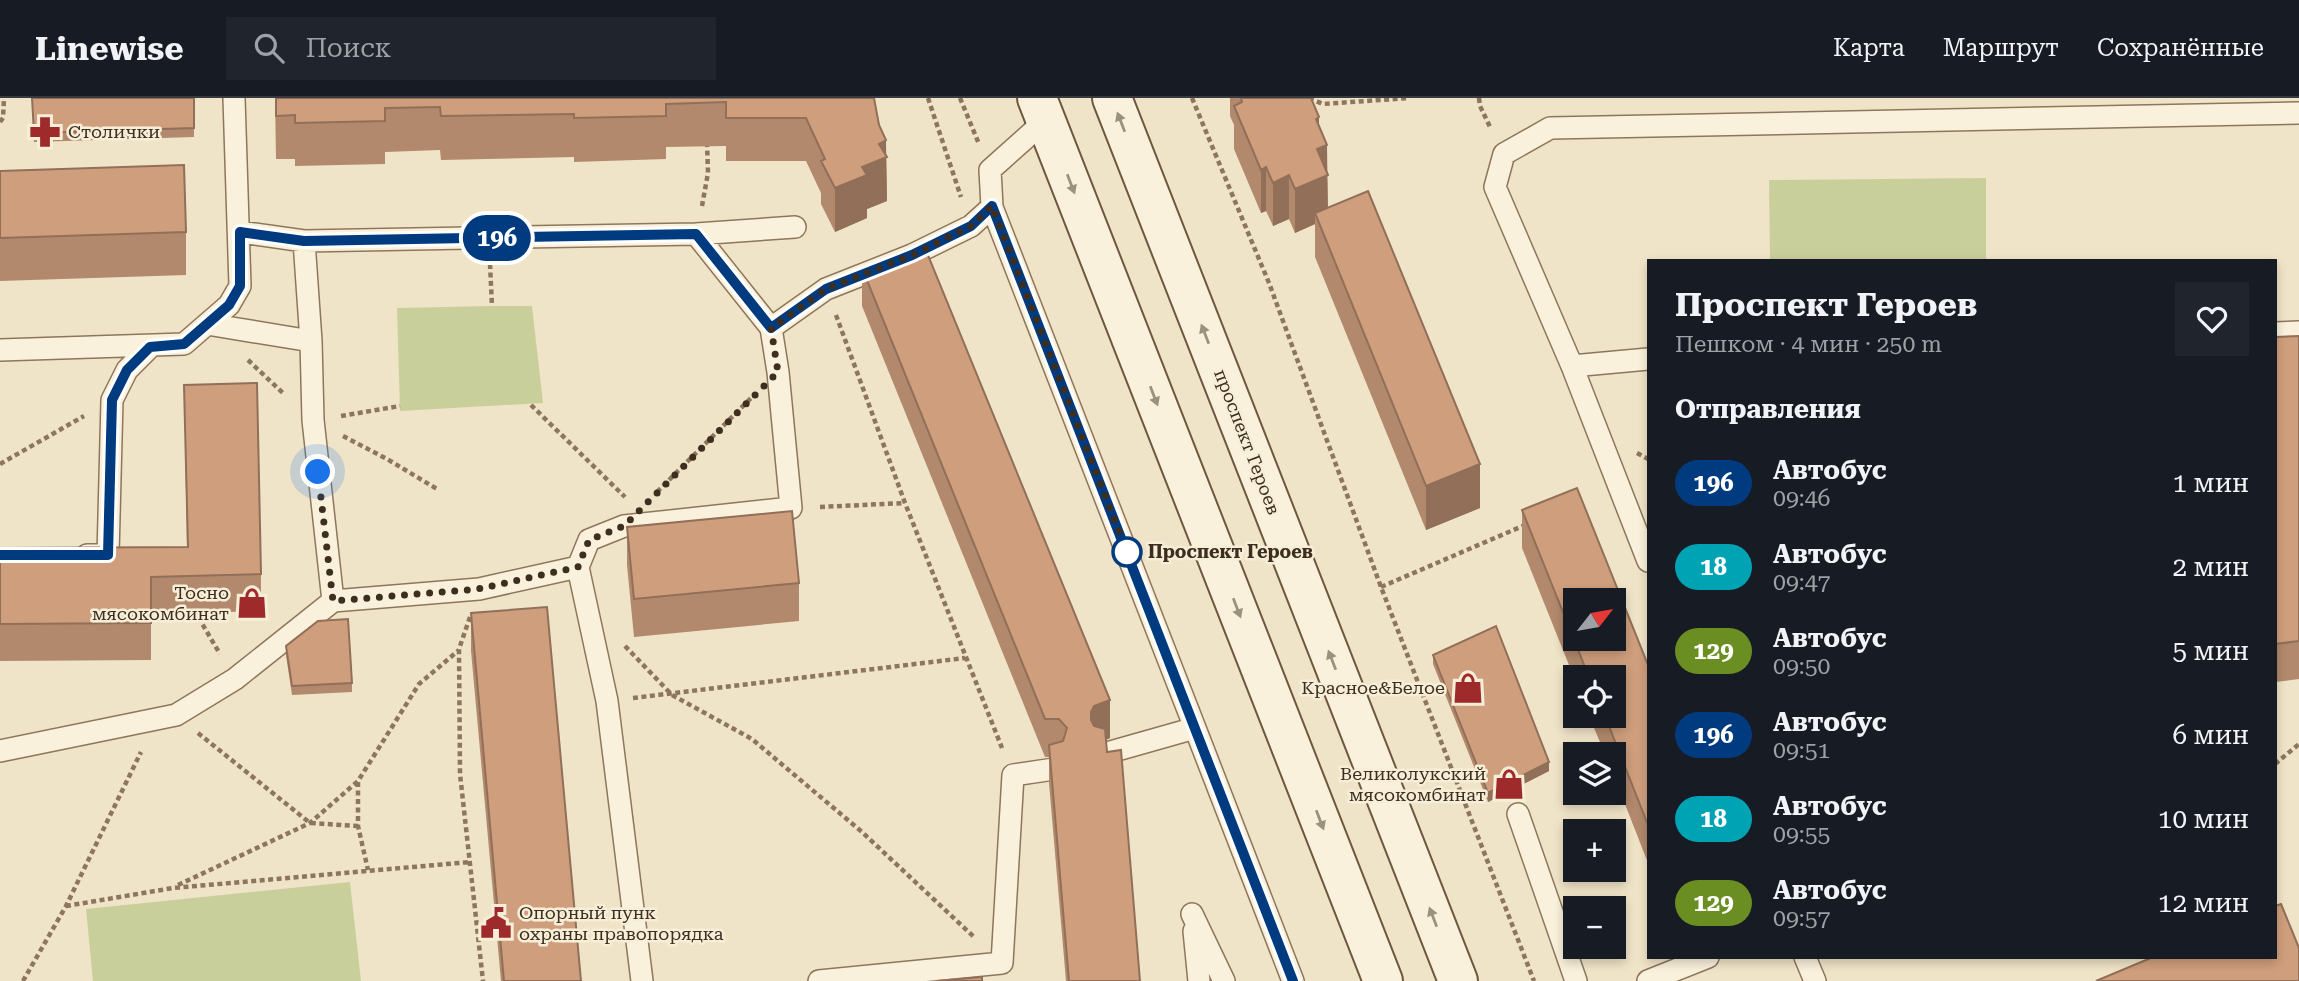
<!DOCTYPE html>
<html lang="ru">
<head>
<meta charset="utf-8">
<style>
  body { margin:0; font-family:"Roboto Serif",serif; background:#20242c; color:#f1f3f6; height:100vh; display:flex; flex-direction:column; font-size:26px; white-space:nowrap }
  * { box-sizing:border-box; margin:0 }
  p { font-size:23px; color:#9ea1a6 }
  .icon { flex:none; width:38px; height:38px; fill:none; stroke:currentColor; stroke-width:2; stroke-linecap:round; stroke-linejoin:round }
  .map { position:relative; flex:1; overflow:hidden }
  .drawer { position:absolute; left:1647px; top:161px; width:630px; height:700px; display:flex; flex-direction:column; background:#171b24; border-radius:0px; box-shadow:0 4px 10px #0003 }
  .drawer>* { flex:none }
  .badge { padding:0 14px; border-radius:23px; font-size:24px; line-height:46px }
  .needle { width:46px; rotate:59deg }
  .tools { position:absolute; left:1563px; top:490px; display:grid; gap:14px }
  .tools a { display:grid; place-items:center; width:63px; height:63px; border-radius:0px; background:#171b24; box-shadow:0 4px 10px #0003; font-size:35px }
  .you { position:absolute; width:35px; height:35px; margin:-18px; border:5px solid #fff; border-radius:50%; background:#1a73e8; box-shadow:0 0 0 10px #1a73e833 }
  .map>.badge { position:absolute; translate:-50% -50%; box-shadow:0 0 0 4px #fff }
  h2 { padding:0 28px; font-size:26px; line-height:63px }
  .round { display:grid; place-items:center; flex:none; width:74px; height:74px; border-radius:0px; background:#20242c }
  .headline { display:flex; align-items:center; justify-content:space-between; height:119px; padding:0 28px }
  h1 { font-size:33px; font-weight:700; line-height:52px }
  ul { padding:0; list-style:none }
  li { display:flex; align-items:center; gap:21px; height:84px; padding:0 28px }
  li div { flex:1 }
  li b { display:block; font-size:26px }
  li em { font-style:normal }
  li .badge { min-width:77px; font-weight:700; text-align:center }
  header { display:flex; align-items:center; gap:42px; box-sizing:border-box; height:98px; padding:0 35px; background:#171b24; border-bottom:2px solid #363941 }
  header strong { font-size:33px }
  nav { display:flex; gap:38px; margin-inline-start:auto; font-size:24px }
  .search { width:490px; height:63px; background:#20242c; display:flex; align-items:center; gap:18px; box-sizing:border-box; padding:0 24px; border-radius:0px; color:#9ea1a6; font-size:26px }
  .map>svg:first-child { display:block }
  .green { fill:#c9cf9b }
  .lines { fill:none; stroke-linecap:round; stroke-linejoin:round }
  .lane-casing { stroke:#8d765c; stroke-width:24 }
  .secondary-casing { stroke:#6f573f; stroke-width:42 }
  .path { stroke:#8d765c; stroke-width:4.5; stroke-dasharray:5 3.5; stroke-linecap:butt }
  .lane { stroke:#faf1dc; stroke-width:21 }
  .secondary { stroke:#faf1dc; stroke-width:38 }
  .wall { fill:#b2896c }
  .shaded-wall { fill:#916f58 }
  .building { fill:#cf9f7d; stroke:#916f58; stroke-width:2; fill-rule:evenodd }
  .oneway { fill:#9c907e }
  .line-casing { stroke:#fff; stroke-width:16 }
  .line { stroke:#003b80; stroke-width:10 }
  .walk { stroke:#3d2e20; stroke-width:7; stroke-dasharray:0 12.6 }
  .stop-dot { fill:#fff; stroke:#003b80; stroke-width:3.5 }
  .labels { text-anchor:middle; stroke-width:5; stroke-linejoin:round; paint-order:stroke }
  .poi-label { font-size:18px; fill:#3d2e20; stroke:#f7eed8; text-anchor:end }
  .street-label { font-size:18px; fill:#3d2e20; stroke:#f7eed8 }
  .stop-label { font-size:18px; font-weight:bold; fill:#3d2e20; stroke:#f7eed8; text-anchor:start }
</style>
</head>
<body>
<header>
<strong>Linewise</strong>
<div class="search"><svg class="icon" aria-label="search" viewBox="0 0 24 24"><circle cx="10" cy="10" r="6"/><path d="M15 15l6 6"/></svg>Поиск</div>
<nav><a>Карта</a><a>Маршрут</a><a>Сохранённые</a></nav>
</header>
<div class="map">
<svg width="2299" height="883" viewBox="0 0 2299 883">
  <rect width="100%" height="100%" fill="#f0e4c8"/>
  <path class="green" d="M 1986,80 L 1986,163 L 1770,163 L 1769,82 Z
    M 492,208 L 532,208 L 543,305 L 400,313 L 397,210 Z
    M 350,784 L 361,883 L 93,883 L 86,811 Z"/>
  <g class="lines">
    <defs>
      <path id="lane" d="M 992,109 L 1195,630 L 1103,656
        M 240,134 L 304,143 L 696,136 L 771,230 L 778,274 L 791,410 L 624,428 L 589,442 L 578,469 L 479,491 L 333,503 L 313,322 L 311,243 L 304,143
        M 696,136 L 795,129
        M 207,226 L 311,243
        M 771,230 L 826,191 L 912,157 L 971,128 L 992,109 L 990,72 L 1046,22
        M 2275,235 L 2299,234
        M 0,252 L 184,246 L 229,207 L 240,188 L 234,0
        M 1572,268 L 1648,261
        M 87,457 L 108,457 L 112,302 L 127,272 L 150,249
        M 1648,463 L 1572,268 L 1495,89 L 1504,56 L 1550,30 L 2299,15
        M 578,469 L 607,603 L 642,883
        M 1195,630 L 1293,883
        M 0,653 L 176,617 L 235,581 L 333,503
        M 1518,716 L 1576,883
        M 1192,816 L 1224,883
        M 1194,833 L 1199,883
        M 1805,859 L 1815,883
        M 819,883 L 1002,865 L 1013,677 L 1054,671
        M 1648,883 L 1708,859"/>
      <path id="secondary" d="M 1037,0 L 1383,883
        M 1112,0 L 1458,883"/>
    </defs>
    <use href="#lane" class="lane-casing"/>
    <use href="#secondary" class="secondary-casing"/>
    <path class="path" d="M 928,0 L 961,99
      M 960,0 L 979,46
      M 1192,0 L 1269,185 L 1381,489 L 1534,883
      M 1309,0 L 1323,6 L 1409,0
      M 1479,0 L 1480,8 L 1491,31
      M 0,24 L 3,20 L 4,0
      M 702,108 L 708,75 L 707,44
      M 490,166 L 492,208
      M 836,217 L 905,405 L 1002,650
      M 248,262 L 285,297
      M 531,307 L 625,399
      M 341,318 L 400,308
      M 343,338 L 387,361 L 437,391
      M 1637,355 L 1648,361
      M 0,366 L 84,318
      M 657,394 L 752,299
      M 820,409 L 905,405
      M 1381,489 L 1525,427
      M 194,512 L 220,556
      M 470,519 L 459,551 L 460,676 L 483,883
      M 625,548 L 672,597 L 752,641 L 862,734 L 974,839
      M 633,600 L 965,560
      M 198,635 L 310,725 L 358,728
      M 2275,666 L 2299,646
      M 358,684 L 358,728 L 368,772
      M 178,787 L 310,725 L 358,683 L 419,586 L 459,552
      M 66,808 L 173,790 L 470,764
      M 23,883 L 66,808 L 141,654"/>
    <use href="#lane" class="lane"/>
    <use href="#secondary" class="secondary"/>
  </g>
  <path class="wall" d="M 32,0 L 194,0 L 194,39 L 34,44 Z
    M 275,0 L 874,0 L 886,57 L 887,103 L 867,111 L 867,120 L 835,134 L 821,106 L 821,95 L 806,63 L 726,63 L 726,48 L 666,49 L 666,61 L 574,64 L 574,59 L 441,62 L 440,52 L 385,54 L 385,66 L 295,68 L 295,61 L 276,61 Z
    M 1230,0 L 1311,0 L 1319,29 L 1327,75 L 1328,110 L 1480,410 L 1426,432 L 1315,159 L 1315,126 L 1295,135 L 1289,121 L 1273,128 L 1266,113 L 1261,115 L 1234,51 L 1234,27 L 1230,18 Z
    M 0,73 L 186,134 L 186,177 L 0,183 Z
    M 862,170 L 1110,640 L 1106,642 L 1140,883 L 1066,883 L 1049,685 L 1049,659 L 1045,659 L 862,208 Z
    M 2299,238 L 2299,581 L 2275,584 L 2275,239 Z
    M 184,287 L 261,476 L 261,513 L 151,516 L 151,562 L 0,563 L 0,450 L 187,449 Z
    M 1522,412 L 1648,567 L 1648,765 L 1614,678 L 1614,656 L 1605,656 L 1589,618 L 1614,618 L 1614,579 L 1575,579 L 1575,582 L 1522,450 Z
    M 627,429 L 799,485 L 799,523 L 634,539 L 627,467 Z
    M 471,515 L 581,883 L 501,883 L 471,553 Z
    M 286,548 L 352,585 L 352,594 L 292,597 L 286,557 Z
    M 1433,557 L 1549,673 L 1488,704 L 1433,566 Z"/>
  <path class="shaded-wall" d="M 1319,19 L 1319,50 L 1327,47 L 1328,121 L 1315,115 L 1315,126 L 1295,135 L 1295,91 L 1316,21 Z
    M 886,42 L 887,103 L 867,111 L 867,120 L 835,134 L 835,90 L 862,69 L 879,46 Z
    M 1266,69 L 1266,113 L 1261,115 L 1261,72 Z
    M 1289,77 L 1289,121 L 1273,128 L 1273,85 Z
    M 1480,366 L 1480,410 L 1426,432 L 1426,388 Z
    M 1110,602 L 1110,640 L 1094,646 L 1091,652 L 1091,614 L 1094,608 Z
    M 1549,664 L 1549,673 L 1488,704 L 1488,695 Z"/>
  <path class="building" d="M 32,0 L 194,0 L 194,30 L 34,35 Z
    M 276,0 L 874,0 L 879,27 L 886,42 L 879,46 L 887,59 L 862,69 L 867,77 L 835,90 L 821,63 L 825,61 L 806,20 L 726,20 L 726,4 L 666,6 L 666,18 L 574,20 L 574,16 L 441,18 L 440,9 L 385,10 L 385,23 L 295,25 L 295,17 L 276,18 Z
    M 1241,0 L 1311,0 L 1319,19 L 1316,21 L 1327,47 L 1317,51 L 1328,77 L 1295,91 L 1289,77 L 1273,85 L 1266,69 L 1261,72 L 1234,8 L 1242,4 Z
    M 184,67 L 186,134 L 0,140 L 0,73 Z
    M 1368,93 L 1480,366 L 1426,388 L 1315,115 Z
    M 923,145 L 1110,602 L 1094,608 L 1091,614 L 1091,622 L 1094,628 L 1105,631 L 1107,654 L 1121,652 L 1140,883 L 1069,883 L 1049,647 L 1063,643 L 1067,630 L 1059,621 L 1045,621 L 862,170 Z
    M 2299,238 L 2299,543 L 2275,546 L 2275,239 Z
    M 257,285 L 261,476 L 151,479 L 151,525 L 0,526 L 0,450 L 188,449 L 184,287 Z
    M 1577,390 L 1648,567 L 1648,727 L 1605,618 L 1614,618 L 1614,579 L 1589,579 L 1522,412 ZM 1575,502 L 1614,502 L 1614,541 L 1575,541 Z
    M 792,413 L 799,485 L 634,501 L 627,429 Z
    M 547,509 L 581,883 L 504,883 L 471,515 Z
    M 348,521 L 352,585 L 292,588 L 286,548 L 318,523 Z
    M 1496,528 L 1549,664 L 1488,695 L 1433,557 Z
    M 2281,806 L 2299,850 L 2299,883 L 2096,883 L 2153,859 L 2275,859 L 2275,808 Z
    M 982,879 L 982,883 L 937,883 Z"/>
  <defs><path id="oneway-solid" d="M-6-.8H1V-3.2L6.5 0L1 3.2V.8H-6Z" transform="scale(1.75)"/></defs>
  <g class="oneway">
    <use href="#oneway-solid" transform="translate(1121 24) rotate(-111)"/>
    <use href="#oneway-solid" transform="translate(1071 86) rotate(69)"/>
    <use href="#oneway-solid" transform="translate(1205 236) rotate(-111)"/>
    <use href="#oneway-solid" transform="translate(1154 298) rotate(69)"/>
    <use href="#oneway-solid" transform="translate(1237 510) rotate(69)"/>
    <use href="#oneway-solid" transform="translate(1332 562) rotate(-111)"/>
    <use href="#oneway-solid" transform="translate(1320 722) rotate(69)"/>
    <use href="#oneway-solid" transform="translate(1433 819) rotate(-111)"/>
  </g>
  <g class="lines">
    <defs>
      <path id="line" d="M 0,457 L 108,457 L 112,302 L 127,272 L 150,249 L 184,246 L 229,207 L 240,188 L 240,134 L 304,143 L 696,136 L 771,230 L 826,191 L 912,157 L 971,128 L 992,108 L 1293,883"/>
    </defs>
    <use href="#line" class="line-casing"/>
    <use href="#line" class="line"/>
    <path class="walk" d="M 318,374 L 333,503 L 478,491 L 578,469 L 589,442 L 624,428 L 778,274 L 771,230 L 826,191 L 912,157 L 971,128 L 992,108 L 1127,454"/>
  </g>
  <defs>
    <symbol id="pharmacy-bare" viewBox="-9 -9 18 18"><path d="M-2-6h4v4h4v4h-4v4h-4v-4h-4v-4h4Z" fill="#9e2a2b" stroke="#f7eed8" stroke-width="2.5" paint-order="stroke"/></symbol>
    <symbol id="shop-bare" viewBox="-9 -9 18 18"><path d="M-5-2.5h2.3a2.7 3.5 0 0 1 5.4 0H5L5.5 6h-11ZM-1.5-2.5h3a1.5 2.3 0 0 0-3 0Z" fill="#9e2a2b" stroke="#f7eed8" stroke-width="2.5" paint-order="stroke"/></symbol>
    <symbol id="civic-bare" viewBox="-9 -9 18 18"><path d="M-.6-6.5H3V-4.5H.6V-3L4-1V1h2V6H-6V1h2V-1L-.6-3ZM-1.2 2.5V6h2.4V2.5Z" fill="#9e2a2b" stroke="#f7eed8" stroke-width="2.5" paint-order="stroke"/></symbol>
  </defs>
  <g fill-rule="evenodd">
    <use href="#pharmacy-bare" x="23" y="12" width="44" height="44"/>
    <use href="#shop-bare" x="230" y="483" width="44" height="44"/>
    <use href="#shop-bare" x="1446" y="568" width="44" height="44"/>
    <use href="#shop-bare" x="1487" y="664" width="44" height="44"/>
    <use href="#civic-bare" x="474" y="803" width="44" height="44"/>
  </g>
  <circle class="stop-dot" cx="1127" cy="454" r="14"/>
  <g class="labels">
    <g class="poi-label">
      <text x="68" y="40" text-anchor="start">Столички</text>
      <text x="229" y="501">Тосно<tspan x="229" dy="21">мясокомбинат</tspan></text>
      <text x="1445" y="596">Красное&amp;Белое</text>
      <text x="1486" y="682">Великолукский<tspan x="1486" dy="21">мясокомбинат</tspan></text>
      <text x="519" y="821" text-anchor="start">Опорный пунк<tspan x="519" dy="21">охраны правопорядка</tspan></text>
    </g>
    <g class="street-label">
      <text transform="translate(1247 344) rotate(69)" y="6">проспект Героев</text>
    </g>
    <g class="stop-label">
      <text x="1148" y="460">Проспект Героев</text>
    </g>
  </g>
</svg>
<div class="tools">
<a><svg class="needle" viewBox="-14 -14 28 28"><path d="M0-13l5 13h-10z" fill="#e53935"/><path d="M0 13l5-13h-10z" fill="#9ea1a6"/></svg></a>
<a><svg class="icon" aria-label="locate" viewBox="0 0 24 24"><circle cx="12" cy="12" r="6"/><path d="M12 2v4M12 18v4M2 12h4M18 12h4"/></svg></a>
<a><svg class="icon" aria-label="layers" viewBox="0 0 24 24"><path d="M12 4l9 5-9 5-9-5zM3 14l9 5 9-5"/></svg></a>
<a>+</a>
<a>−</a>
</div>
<div class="you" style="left:318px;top:374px"></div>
<b class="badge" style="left:497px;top:140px;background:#003b80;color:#fff">196</b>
<section class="drawer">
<div class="headline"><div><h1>Проспект Героев</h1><p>Пешком · 4 мин · 250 m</p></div><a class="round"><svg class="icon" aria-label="heart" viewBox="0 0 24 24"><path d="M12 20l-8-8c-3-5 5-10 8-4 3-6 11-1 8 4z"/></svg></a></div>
<h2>Отправления</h2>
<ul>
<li><span class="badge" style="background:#003b80;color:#fff">196</span><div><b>Автобус</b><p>09:46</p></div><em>1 мин</em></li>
<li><span class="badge" style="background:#00a3b4;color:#fff">18</span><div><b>Автобус</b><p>09:47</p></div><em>2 мин</em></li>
<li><span class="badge" style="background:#6b8e23;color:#fff">129</span><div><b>Автобус</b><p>09:50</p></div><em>5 мин</em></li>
<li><span class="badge" style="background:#003b80;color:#fff">196</span><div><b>Автобус</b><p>09:51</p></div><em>6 мин</em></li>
<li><span class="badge" style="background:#00a3b4;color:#fff">18</span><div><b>Автобус</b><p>09:55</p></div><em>10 мин</em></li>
<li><span class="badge" style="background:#6b8e23;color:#fff">129</span><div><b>Автобус</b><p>09:57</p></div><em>12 мин</em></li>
</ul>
</section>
</div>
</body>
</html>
